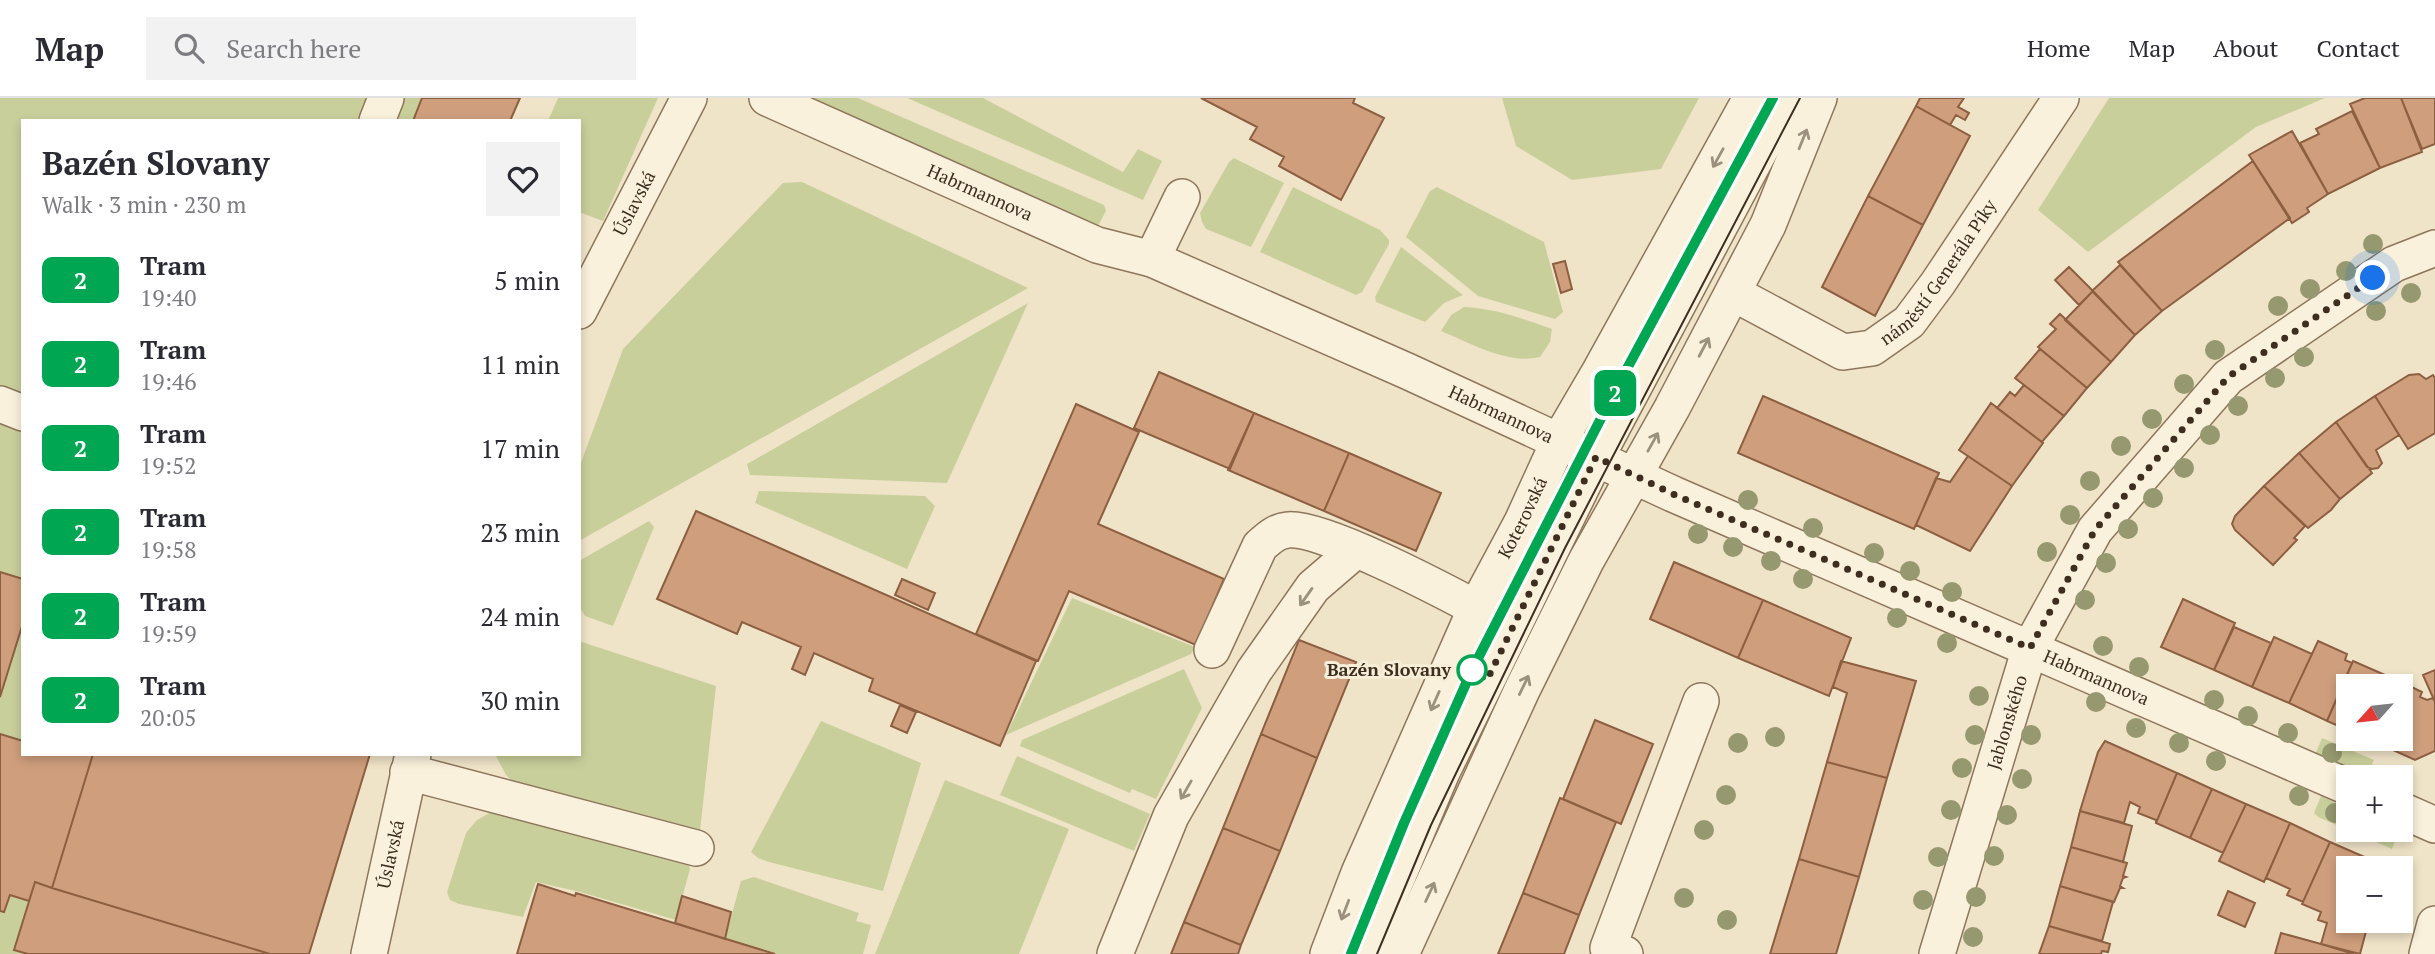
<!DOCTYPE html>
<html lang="en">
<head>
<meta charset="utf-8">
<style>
  body { margin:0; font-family:"PT Serif",serif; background:#f2f2f3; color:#2b2b33; height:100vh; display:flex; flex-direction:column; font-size:26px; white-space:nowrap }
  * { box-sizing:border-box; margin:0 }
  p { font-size:23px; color:#7c7c81 }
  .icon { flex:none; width:38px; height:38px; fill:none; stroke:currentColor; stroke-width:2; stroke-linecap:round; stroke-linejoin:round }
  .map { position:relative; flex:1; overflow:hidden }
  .drawer { position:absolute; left:21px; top:21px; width:560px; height:637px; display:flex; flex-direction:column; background:#fff; border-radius:0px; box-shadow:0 4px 10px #0003 }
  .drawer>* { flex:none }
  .badge { padding:0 14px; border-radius:10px; font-size:24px; line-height:46px }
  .needle { width:46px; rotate:243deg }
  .tools { position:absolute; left:2336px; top:576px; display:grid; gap:14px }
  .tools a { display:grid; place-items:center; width:77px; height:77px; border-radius:0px; background:#fff; box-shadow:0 4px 10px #0003; font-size:35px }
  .you { position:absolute; width:35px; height:35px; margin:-18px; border:5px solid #fff; border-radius:50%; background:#1a73e8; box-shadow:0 0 0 10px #1a73e833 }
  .map>.badge { position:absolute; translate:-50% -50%; box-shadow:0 0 0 4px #fff }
  .round { display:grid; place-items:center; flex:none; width:74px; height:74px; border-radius:0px; background:#f2f2f3 }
  .overview { display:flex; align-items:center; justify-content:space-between; height:119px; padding:0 21px }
  h1 { font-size:33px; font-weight:800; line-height:52px }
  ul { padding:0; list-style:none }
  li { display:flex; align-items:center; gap:21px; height:84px; padding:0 21px }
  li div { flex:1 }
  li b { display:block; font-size:26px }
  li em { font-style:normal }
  li .badge { min-width:77px; font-weight:700; text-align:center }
  header { display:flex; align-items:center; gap:42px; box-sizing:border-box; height:98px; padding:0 35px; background:#fff; border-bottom:2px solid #e1e1e2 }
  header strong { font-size:33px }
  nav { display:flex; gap:38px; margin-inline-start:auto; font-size:24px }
  .search { width:490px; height:63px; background:#f2f2f3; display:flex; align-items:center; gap:18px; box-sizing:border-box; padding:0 24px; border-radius:0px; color:#7c7c81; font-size:26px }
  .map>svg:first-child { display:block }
  .green { fill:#c9cf9b }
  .building { fill:#cf9f7d; stroke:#8d5f41; stroke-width:2 }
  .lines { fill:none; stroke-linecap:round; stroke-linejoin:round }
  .minor-casing { stroke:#8d765c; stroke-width:38 }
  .minor { stroke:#faf1dc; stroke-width:35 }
  .tram { stroke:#3d2e20; stroke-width:2 }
  .tree { fill:#96986f }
  .oneway { stroke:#9c907e }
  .line-casing { stroke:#fff; stroke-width:16 }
  .line { stroke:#00a651; stroke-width:10 }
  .walk { stroke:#3d2e20; stroke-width:7; stroke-dasharray:0 12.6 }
  .stop-dot { fill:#fff; stroke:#00a651; stroke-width:3.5 }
  .labels { text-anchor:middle; stroke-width:6; stroke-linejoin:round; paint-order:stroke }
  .street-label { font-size:18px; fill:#3d2e20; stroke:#f7eed8 }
  .stop-label { font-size:18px; font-weight:bold; fill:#3d2e20; stroke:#f7eed8; text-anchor:end }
</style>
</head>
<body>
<header>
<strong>Map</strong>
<div class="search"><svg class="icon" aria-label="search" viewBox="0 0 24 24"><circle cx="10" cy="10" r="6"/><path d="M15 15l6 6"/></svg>Search here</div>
<nav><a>Home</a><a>Map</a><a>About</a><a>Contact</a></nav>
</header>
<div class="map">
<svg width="2435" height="856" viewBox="0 0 2435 856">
  <rect width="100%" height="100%" fill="#f0e4c8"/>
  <path class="green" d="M 0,0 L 521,0 L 511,23 L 23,23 L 23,656 L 370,656 L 309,856 L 0,856 Z
    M 558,0 L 658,0 L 603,123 L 579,114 L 579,23 L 548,23 Z
    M 804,0 L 858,0 L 1104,107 L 1106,113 L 1098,128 Z
    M 907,0 L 983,0 L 1123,74 L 1138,51 L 1162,63 L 1143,102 Z
    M 1502,0 L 1699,0 L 1661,71 L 1572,82 L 1516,48 Z
    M 2109,0 L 2325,0 L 2256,29 L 2088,154 L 2038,112 Z
    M 1234,60 L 1284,85 L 1251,149 L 1206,131 L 1202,124 L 1200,115 L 1229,64 Z
    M 802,84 L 1028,190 L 579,443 L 579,370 L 623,251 L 783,85 Z
    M 1293,89 L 1380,132 L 1389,142 L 1389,146 L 1362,194 L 1356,197 L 1260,154 Z
    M 1437,89 L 1544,144 L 1563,214 L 1555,221 L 1478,198 L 1406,139 L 1430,93 Z
    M 1401,149 L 1463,197 L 1444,205 L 1425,224 L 1376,204 L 1375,199 Z
    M 1028,205 L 947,385 L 750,377 L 747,366 Z
    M 1464,209 C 1495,210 1523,221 1552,231 L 1550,244 L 1540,259 C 1508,267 1470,245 1441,233 L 1451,217 Z
    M 759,393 L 925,398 L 935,408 L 907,471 L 755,405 Z
    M 649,423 L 654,429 L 613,528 L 585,518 L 579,508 L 579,463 Z
    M 1072,500 L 1195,549 L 1191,556 L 1006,637 Z
    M 579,543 L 716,588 L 700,733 L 516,687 L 506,677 L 495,656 L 579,656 Z
    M 1184,571 L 1202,610 L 1156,701 L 1132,691 L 1130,695 L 1020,648 L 1022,642 Z
    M 821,623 L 921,665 L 883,793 L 769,764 L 758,760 L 751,754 Z
    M 2322,640 L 2374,662 L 2366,679 L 2359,679 L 2314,659 Z
    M 1017,658 L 1150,716 L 1134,753 L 1000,697 Z
    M 945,682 L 1069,731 L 1019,856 L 875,856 Z
    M 2321,698 L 2348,711 L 2348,732 L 2399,733 L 2392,751 L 2318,719 L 2314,715 Z
    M 493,713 L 688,764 L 690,771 L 676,822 L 580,794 L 536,784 L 523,819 L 459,806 L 450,802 L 447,794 L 466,735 L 477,722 Z
    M 754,779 L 859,815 L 856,823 L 871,827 L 863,856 L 775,856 L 725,841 L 741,783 Z"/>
  <path class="building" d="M 422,0 L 520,0 L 510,23 L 413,23 Z
    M 1201,0 L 1355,0 L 1353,5 L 1384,20 L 1341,102 L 1279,68 L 1284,59 L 1250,41 L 1257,29 Z
    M 1920,0 L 1964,0 L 1958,9 L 1969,15 L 1965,22 L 1956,17 L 1950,27 L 1916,8 Z
    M 2365,0 L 2401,0 L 2422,54 L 2380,70 L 2350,6 Z
    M 2401,0 L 2435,0 L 2435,46 L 2422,51 Z
    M 1916,8 L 1970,38 L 1923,127 L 1868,98 Z
    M 2352,13 L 2380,70 L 2328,96 L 2300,45 L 2319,36 L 2316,31 Z
    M 2292,33 L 2328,96 L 2307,110 L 2309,114 L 2292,125 L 2249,57 Z
    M 2253,63 L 2290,120 L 2162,213 L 2118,164 Z
    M 1868,98 L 1923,127 L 1875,218 L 1822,189 Z
    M 1565,163 L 1572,191 L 1561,195 L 1553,166 Z
    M 2120,167 L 2162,213 L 2135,237 L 2092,193 Z
    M 2069,169 L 2093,193 L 2079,207 L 2055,182 Z
    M 2093,193 L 2135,237 L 2111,264 L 2065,222 Z
    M 2060,216 L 2111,264 L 2087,290 L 2038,249 L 2056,231 L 2050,226 Z
    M 2040,251 L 2087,290 L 2064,318 L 2015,280 Z
    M 1159,274 L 1254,315 L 1230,371 L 1134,330 Z
    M 2419,276 L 2426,281 L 2433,277 L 2435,280 L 2435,335 L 2408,351 L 2375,298 L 2409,277 Z
    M 2024,287 L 2064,318 L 2042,344 L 1997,310 L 2010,294 L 2015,298 Z
    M 1763,298 L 1939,375 L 1914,431 L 1738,355 Z
    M 2375,298 L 2399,337 L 2376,352 L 2382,365 L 2378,370 L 2372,371 L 2367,369 L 2336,324 Z
    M 1991,305 L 2043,345 L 2012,388 L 1959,352 Z
    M 1076,306 L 1139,334 L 1098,426 L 1224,481 L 1196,547 L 1069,493 L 1038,563 L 976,536 Z
    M 1254,315 L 1349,355 L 1324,413 L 1228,372 Z
    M 2336,324 L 2372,375 L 2340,401 L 2299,355 Z
    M 1349,355 L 1441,395 L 1416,453 L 1324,413 Z
    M 2299,355 L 2340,401 L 2331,412 L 2308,430 L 2264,388 Z
    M 1968,358 L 2012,388 L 1970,453 L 1916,427 L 1936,380 L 1950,384 Z
    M 2264,388 L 2305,428 L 2294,440 L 2297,442 L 2273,467 L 2235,432 L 2232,426 L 2235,418 Z
    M 696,413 L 1036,563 L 1000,648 L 869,593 L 873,581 L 814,555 L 805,577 L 792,571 L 801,549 L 742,524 L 737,536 L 657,501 Z
    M 1674,464 L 1763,502 L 1738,560 L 1650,521 Z
    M 0,474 L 23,481 L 23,525 L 0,599 Z
    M 902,481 L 935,495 L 928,512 L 895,497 Z
    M 2183,501 L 2235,525 L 2214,572 L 2161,549 Z
    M 1763,502 L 1851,540 L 1829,598 L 1738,560 Z
    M 2234,529 L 2271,545 L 2252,589 L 2214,572 Z
    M 2274,539 L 2312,556 L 2289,605 L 2252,589 Z
    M 1299,542 L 1356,564 L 1317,660 L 1261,636 Z
    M 2318,543 L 2347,556 L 2345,562 L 2352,565 L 2327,623 L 2289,605 Z
    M 1841,563 L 1916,583 L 1887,680 L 1827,664 L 1847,595 L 1833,589 Z
    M 2353,563 L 2401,584 L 2399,588 L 2348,588 L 2348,632 L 2327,623 Z
    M 2435,572 L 2435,604 L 2423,577 Z
    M 2401,584 L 2422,594 L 2420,599 L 2427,602 L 2433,600 L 2435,604 L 2435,653 L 2415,662 L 2375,644 L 2376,640 L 2401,640 L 2401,588 L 2399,588 Z
    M 900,607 L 916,614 L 907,635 L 891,628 Z
    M 1595,622 L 1653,646 L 1621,726 L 1563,701 Z
    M 0,636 L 23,643 L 23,656 L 93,656 L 52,790 L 35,784 L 29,803 L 10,797 L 4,814 L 0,813 Z
    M 1261,636 L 1317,660 L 1280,753 L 1223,730 Z
    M 2105,643 L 2177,675 L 2156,725 L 2156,722 L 2138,715 L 2140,709 L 2130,704 L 2124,725 L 2080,713 L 2098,654 Z
    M 93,656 L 370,656 L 309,856 L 270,856 L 52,790 Z
    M 1827,664 L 1887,680 L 1859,779 L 1799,761 Z
    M 2177,675 L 2212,691 L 2190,740 L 2156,725 Z
    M 2212,691 L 2246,706 L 2223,755 L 2190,740 Z
    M 1560,700 L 1616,724 L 1579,817 L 1523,795 Z
    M 2246,706 L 2290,725 L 2264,784 L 2219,763 Z
    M 2080,713 L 2132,728 L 2123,764 L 2071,749 Z
    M 2290,725 L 2330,744 L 2303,804 L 2287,797 L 2290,791 L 2266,780 Z
    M 1223,730 L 1280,753 L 1241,847 L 1184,824 Z
    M 2330,744 L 2385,768 L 2385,770 L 2348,770 L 2348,822 L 2369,822 L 2360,856 L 2321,846 L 2327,825 L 2318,822 L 2321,814 L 2302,806 Z
    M 2071,749 L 2127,765 L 2123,778 L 2126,779 L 2123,780 L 2120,788 L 2123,790 L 2120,790 L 2114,804 L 2060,788 Z
    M 1799,761 L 1859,779 L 1836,856 L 1770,856 Z
    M 35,784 L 52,790 L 270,856 L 28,856 L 14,852 Z
    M 538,786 L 575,798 L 576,795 L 775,856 L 517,856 Z
    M 2060,788 L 2113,804 L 2102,843 L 2049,828 Z
    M 2228,793 L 2255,805 L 2245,829 L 2218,817 Z
    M 1523,795 L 1579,817 L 1564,856 L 1498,856 Z
    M 682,798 L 731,814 L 725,841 L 675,825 Z
    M 1184,824 L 1241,847 L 1238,856 L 1171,856 Z
    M 2049,828 L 2110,846 L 2108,854 L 2102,853 L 2101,856 L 2039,856 Z
    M 2281,835 L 2321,846 L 2354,856 L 2275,856 Z"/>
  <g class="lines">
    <defs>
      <g id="minor">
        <path id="s1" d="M 767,0 L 1097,147 L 1152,161 L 1407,273 L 1673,396 L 2348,689"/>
        <path d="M 377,23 L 386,0"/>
        <path d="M 1152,161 L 1182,99"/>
        <path id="s2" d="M 1733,195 L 1843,254 L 1872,250 L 1909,224 L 1938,185 L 2061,0"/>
        <path id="s3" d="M 579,213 L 689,0"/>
        <path d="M 0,306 L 23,315"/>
        <path d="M 1212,552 L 1260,448 C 1269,440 1276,433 1288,432 C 1321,428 1442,492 1476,510"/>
        <path d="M 408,674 L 696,750"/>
        <path d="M 2401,712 L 2435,727"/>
        <path id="s4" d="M 369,856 L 413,656"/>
        <path d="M 1115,856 L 1171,718 L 1254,573 L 1313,489 L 1356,452"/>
        <path id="s5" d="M 1328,856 L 1359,775 L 1476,510 L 1522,424 L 1559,343 L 1600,273 L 1751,0"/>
        <path d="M 1365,856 L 1442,674 L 1596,360 L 1788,0"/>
        <path d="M 1401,856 L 1522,592 L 1586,463 L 1672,310 L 1768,127 L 1819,0"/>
        <path d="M 1625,856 L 1608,850 L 1701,603"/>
        <path id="s6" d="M 1937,856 L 2030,550 L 2095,432 L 2228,279 L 2394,166 L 2435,150"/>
        <path d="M 2427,856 L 2435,826"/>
      </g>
    </defs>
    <use href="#minor" class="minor-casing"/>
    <use href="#minor" class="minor"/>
    <path class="tram" d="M 1351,856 L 1404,725 L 1472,572 L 1616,291 L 1773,0
      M 1377,856 L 1431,727 L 1565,450 L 1800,0"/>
  </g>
  <g class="tree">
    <circle cx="2373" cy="146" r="10"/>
    <circle cx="2346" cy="173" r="10"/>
    <circle cx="2310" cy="191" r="10"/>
    <circle cx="2411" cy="195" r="10"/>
    <circle cx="2278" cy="208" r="10"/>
    <circle cx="2376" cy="213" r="10"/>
    <circle cx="2215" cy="252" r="10"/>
    <circle cx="2304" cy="259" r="10"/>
    <circle cx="2275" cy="280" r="10"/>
    <circle cx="2184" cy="286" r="10"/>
    <circle cx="2238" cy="308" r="10"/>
    <circle cx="2152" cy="321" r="10"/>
    <circle cx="2210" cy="337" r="10"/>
    <circle cx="2121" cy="348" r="10"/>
    <circle cx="2184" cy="370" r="10"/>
    <circle cx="2090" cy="383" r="10"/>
    <circle cx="2153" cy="400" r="10"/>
    <circle cx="1748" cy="402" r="10"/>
    <circle cx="2070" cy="417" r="10"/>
    <circle cx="1813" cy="430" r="10"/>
    <circle cx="2128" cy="431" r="10"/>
    <circle cx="1698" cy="436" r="10"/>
    <circle cx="1733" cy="449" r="10"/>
    <circle cx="2047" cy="454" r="10"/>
    <circle cx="1874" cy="455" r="10"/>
    <circle cx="1771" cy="463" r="10"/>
    <circle cx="2106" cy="465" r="10"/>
    <circle cx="1910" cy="473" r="10"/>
    <circle cx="1803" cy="481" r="10"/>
    <circle cx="1952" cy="494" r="10"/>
    <circle cx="2085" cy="502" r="10"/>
    <circle cx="1897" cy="520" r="10"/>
    <circle cx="1947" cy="545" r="10"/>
    <circle cx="2103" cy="548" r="10"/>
    <circle cx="2139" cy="569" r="10"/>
    <circle cx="1979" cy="598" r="10"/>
    <circle cx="2214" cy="602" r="10"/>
    <circle cx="2096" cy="604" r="10"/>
    <circle cx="2248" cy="618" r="10"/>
    <circle cx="2136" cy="630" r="10"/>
    <circle cx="2288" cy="635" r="10"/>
    <circle cx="1975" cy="637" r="10"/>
    <circle cx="2031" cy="637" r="10"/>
    <circle cx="1775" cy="639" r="10"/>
    <circle cx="1738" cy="645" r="10"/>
    <circle cx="2179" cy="645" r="10"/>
    <circle cx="2332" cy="655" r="10"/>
    <circle cx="2216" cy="663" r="10"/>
    <circle cx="1962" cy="670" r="10"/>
    <circle cx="2022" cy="681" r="10"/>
    <circle cx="1726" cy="697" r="10"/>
    <circle cx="2299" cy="698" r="10"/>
    <circle cx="1951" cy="712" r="10"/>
    <circle cx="2335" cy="715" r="10"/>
    <circle cx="2007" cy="717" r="10"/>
    <circle cx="1704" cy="732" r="10"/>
    <circle cx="1994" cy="758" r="10"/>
    <circle cx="1938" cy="759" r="10"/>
    <circle cx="1976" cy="799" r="10"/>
    <circle cx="1684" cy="800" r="10"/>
    <circle cx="1923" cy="802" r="10"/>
    <circle cx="1727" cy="822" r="10"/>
    <circle cx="1973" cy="839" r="10"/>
  </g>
  <defs><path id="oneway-shaft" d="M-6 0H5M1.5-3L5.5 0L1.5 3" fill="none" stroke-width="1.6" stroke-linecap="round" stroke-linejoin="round" transform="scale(1.75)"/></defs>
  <g class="oneway">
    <use href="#oneway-shaft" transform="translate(1803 41) rotate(-68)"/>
    <use href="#oneway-shaft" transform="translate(1718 60) rotate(119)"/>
    <use href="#oneway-shaft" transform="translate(1704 249) rotate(-62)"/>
    <use href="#oneway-shaft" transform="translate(1653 344) rotate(-61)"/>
    <use href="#oneway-shaft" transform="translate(1306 499) rotate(125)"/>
    <use href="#oneway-shaft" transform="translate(1524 587) rotate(-64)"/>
    <use href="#oneway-shaft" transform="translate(1435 603) rotate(114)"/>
    <use href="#oneway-shaft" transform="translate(1186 692) rotate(120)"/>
    <use href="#oneway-shaft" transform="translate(1430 794) rotate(-65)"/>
    <use href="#oneway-shaft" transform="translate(1345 812) rotate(111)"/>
  </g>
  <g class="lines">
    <defs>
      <path id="line" d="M 1351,856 L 1404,725 L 1472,572 L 1616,291 L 1773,0"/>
    </defs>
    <use href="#line" class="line-casing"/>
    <use href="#line" class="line"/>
    <path class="walk" d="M 1472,572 L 1487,582 L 1596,359 L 1673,396 L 2030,550 L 2095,432 L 2228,279 L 2373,180"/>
  </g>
  <circle class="stop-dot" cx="1472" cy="572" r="14"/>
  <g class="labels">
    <g class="street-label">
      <text dy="6" stroke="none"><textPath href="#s1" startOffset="233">Habrmannova</textPath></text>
      <text dy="6" stroke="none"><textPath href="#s3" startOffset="121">Úslavská</textPath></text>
      <text dy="6" stroke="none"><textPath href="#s2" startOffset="256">náměstí Generála Píky</textPath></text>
      <text dy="6" stroke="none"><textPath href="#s1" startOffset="800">Habrmannova</textPath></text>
      <text dy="6" stroke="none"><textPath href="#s5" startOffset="478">Koterovská</textPath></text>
      <text dy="6" stroke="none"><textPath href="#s1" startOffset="1451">Habrmannova</textPath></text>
      <text dy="6" stroke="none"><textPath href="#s6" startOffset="242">Jablonského</textPath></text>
      <text dy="6" stroke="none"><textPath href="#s4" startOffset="102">Úslavská</textPath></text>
    </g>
    <g class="stop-label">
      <text x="1451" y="578">Bazén Slovany</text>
    </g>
  </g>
</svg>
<div class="tools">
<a><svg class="needle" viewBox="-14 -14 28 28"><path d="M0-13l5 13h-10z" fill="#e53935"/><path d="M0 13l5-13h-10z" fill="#7c7c81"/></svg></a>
<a>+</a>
<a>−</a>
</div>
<div class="you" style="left:2373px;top:180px"></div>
<b class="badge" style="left:1615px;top:295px;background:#00a651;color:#fff">2</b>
<section class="drawer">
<div class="overview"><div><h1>Bazén Slovany</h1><p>Walk · 3 min · 230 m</p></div><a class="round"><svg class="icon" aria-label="heart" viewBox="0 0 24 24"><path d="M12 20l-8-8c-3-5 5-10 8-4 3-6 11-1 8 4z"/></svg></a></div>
<ul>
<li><span class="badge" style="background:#00a651;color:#fff">2</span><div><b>Tram</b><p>19:40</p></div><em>5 min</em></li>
<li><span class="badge" style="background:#00a651;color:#fff">2</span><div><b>Tram</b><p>19:46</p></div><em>11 min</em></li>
<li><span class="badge" style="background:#00a651;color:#fff">2</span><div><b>Tram</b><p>19:52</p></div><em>17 min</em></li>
<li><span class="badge" style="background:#00a651;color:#fff">2</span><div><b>Tram</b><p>19:58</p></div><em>23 min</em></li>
<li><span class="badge" style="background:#00a651;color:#fff">2</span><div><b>Tram</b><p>19:59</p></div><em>24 min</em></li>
<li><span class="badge" style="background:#00a651;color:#fff">2</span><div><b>Tram</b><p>20:05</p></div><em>30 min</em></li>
</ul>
</section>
</div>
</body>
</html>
